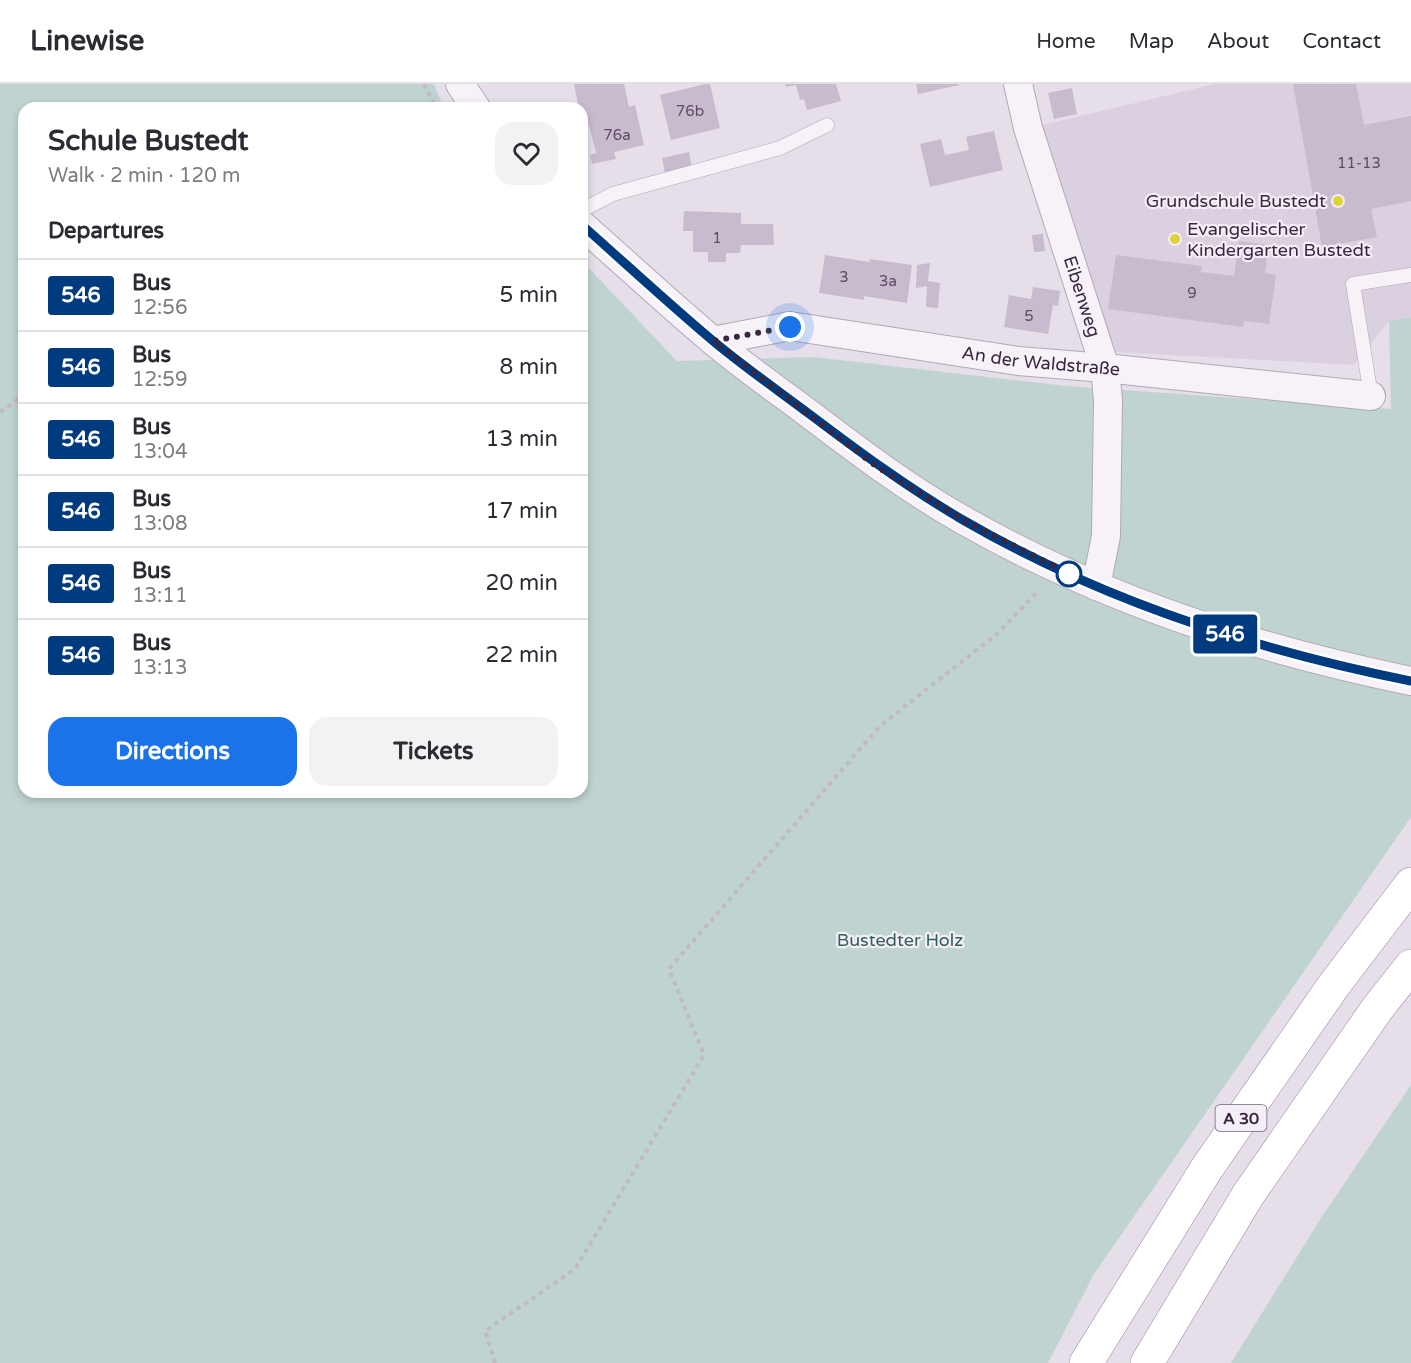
<!DOCTYPE html>
<html lang="en">
<head>
<meta charset="utf-8">
<style>
  body { margin:0; font-family:"Varela Round",sans-serif; background:#f2f2f3; color:#2b2b33; height:100vh; display:flex; flex-direction:column; font-size:22px; white-space:nowrap }
  * { box-sizing:border-box; margin:0 }
  p { font-size:20px; color:#7c7c81 }
  .icon { flex:none; width:33px; height:33px; fill:none; stroke:currentColor; stroke-width:2; stroke-linecap:round; stroke-linejoin:round }
  .map { position:relative; flex:1; overflow:hidden }
  .panel { position:absolute; left:18px; top:18px; width:570px; height:696px; display:flex; flex-direction:column; background:#fff; border-radius:18px; box-shadow:0 3px 9px #0003 }
  .panel>* { flex:none }
  .badge { padding:0 12px; border-radius:4px; font-size:21px; line-height:39px }
  .you { position:absolute; width:30px; height:30px; margin:-15px; border:4px solid #fff; border-radius:50%; background:#1a73e8; box-shadow:0 0 0 9px #1a73e833 }
  .map>.badge { position:absolute; translate:-50% -50%; box-shadow:0 0 0 3px #fff }
  h2 { padding:0 30px; font-size:22px; line-height:54px }
  .round { display:grid; place-items:center; flex:none; width:63px; height:63px; border-radius:18px; background:#f2f2f3 }
  .head { display:flex; align-items:center; justify-content:space-between; height:102px; padding:0 30px }
  h1 { font-size:28px; font-weight:800; line-height:45px }
  .button { display:flex; gap:12px; margin-top:auto; padding:12px 30px }
  .button a { flex:1; height:69px; border-radius:18px; background:#1a73e8; color:#fff; font-size:24px; font-weight:800; line-height:69px; text-align:center }
  .button a+a { background:#f2f2f3; color:#2b2b33 }
  ul { padding:0; list-style:none }
  li { display:flex; align-items:center; gap:18px; height:72px; padding:0 30px; border-top:2px solid #e1e1e2 }
  li div { flex:1 }
  li b { display:block; font-size:22px }
  li em { font-style:normal }
  li .badge { min-width:66px; font-weight:700; text-align:center }
  header { display:flex; align-items:center; gap:36px; box-sizing:border-box; height:84px; padding:0 30px; background:#fff; border-bottom:2px solid #e1e1e2 }
  header strong { font-size:28px }
  nav { display:flex; gap:33px; margin-inline-start:auto; font-size:21px }
  .map>svg:first-child { display:block }
  .built { fill:#dbd0df }
  .green { fill:#bfd4d1 }
  .building { fill:#c8bbcd }
  .lines { fill:none; stroke-linecap:round; stroke-linejoin:round }
  .lane-casing { stroke:#b3a7b7; stroke-width:15 }
  .street-casing { stroke:#b3a7b7; stroke-width:30 }
  .highway-casing { stroke:#9984a2; stroke-width:34 }
  .path { stroke:#c2b9c4; stroke-width:4; stroke-dasharray:4.5 4.5; stroke-linecap:butt }
  .lane { stroke:#f6f2f7; stroke-width:14 }
  .street { stroke:#f6f2f7; stroke-width:28 }
  .highway { stroke:#fff; stroke-width:33 }
  .line-casing { stroke:#fff; stroke-width:14 }
  .line { stroke:#003b80; stroke-width:9 }
  .walk { stroke:#3b2642; stroke-width:6; stroke-dasharray:0 10.8 }
  .poi-dot { fill:#dcd436; stroke:#f4eef7; stroke-width:2 }
  .stop-dot { fill:#fff; stroke:#003b80; stroke-width:3 }
  .labels { text-anchor:middle; stroke-width:4.5; stroke-linejoin:round; paint-order:stroke }
  .number-label { font-size:15px; fill:#5e4b65 }
  .shield { fill:#f4eef7; stroke:#726278; stroke-width:1.5 }
  .shield-label { font-size:16px; font-weight:bold; fill:#3b2642 }
  .poi-label { font-size:18px; fill:#3b2642; stroke:#f4eef7; text-anchor:end }
  .street-label { font-size:18px; fill:#3b2642; stroke:#f4eef7 }
  .park-label { font-size:18px; fill:#325f5c; stroke:#f4eef7 }
</style>
</head>
<body>
<header>
<strong>Linewise</strong>
<nav><a>Home</a><a>Map</a><a>About</a><a>Contact</a></nav>
</header>
<div class="map">
<svg width="1411" height="1279" viewBox="0 0 1411 1279">
  <rect width="100%" height="100%" fill="#e6dee9"/>
  <path class="built" d="M 1215,0 L 1411,0 L 1411,233 L 1389,237 L 1354,281 L 1114,268 L 1038,42 Z"/>
  <path class="green" d="M 0,0 L 434,0 L 444,24 L 24,24 L 24,708 L 582,708 L 582,177 L 677,277 L 813,273 L 1067,302 L 1391,325 L 1389,237 L 1411,233 L 1411,733 L 1094,1190 L 1048,1279 L 0,1279 Z
    M 1411,1001 L 1411,1279 L 1231,1279 L 1321,1134 Z"/>
  <path class="building" d="M 574,0 L 624,0 L 629,23 L 635,21 L 644,61 L 614,68 L 616,75 L 592,80 L 590,71 L 596,69 L 589,41 L 583,42 L 582,24 L 579,24 Z
    M 705,0 L 710,0 L 720,44 L 671,56 L 660,11 Z
    M 785,0 L 836,0 L 841,17 L 807,26 L 804,15 L 800,16 L 796,1 L 786,3 Z
    M 916,0 L 959,0 L 959,1 L 918,10 Z
    M 1293,0 L 1356,0 L 1364,41 L 1411,32 L 1411,117 L 1371,125 L 1377,153 L 1322,163 Z
    M 1072,4 L 1077,30 L 1054,35 L 1048,9 Z
    M 994,47 L 1003,86 L 930,103 L 920,60 L 941,55 L 945,71 L 969,66 L 966,53 Z
    M 689,68 L 692,83 L 665,89 L 662,74 Z
    M 684,127 L 741,129 L 741,140 L 773,140 L 774,161 L 741,161 L 740,169 L 726,169 L 726,178 L 708,178 L 708,168 L 693,168 L 693,147 L 683,147 Z
    M 1043,150 L 1045,167 L 1034,168 L 1032,151 Z
    M 1239,157 L 1269,161 L 1265,189 L 1276,191 L 1269,240 L 1244,237 L 1243,243 L 1108,225 L 1116,171 L 1202,182 L 1201,188 L 1234,192 Z
    M 825,171 L 869,178 L 870,175 L 912,181 L 907,219 L 864,212 L 864,216 L 819,209 Z
    M 930,179 L 928,197 L 940,199 L 938,224 L 926,223 L 927,202 L 916,204 L 917,181 Z
    M 1033,203 L 1060,207 L 1058,222 L 1053,221 L 1048,250 L 1004,243 L 1009,211 L 1031,215 Z"/>
  <g class="lines">
    <defs>
      <path id="lane" d="M 582,126 L 613,110 L 780,64 L 827,41
        M 1371,312 L 1353,200 L 1411,191"/>
      <g id="street">
        <path d="M 460,0 L 476,24"/>
        <path id="s1" d="M 1018,0 L 1028,44 L 1105,284 L 1108,316 L 1106,452 L 1096,502"/>
        <path d="M 582,141 C 625,179 668,219 712,256 C 743,282 776,305 808,329 C 858,367 908,405 963,436 C 1103,516 1254,565 1411,597"/>
        <path id="s2" d="M 713,257 L 790,242 L 1018,277 L 1105,284 L 1371,312"/>
      </g>
      <path id="highway" d="M 1086,1279 L 1207,1084 L 1334,901 L 1411,800
        M 1147,1279 L 1248,1111 L 1377,925 L 1411,882"/>
    </defs>
    <use href="#lane" class="lane-casing"/>
    <use href="#street" class="street-casing"/>
    <use href="#highway" class="highway-casing"/>
    <path class="path" d="M 424,0 L 436,24
      M 0,328 L 24,311
      M 495,1279 L 485,1247 L 575,1185 L 704,971 L 669,885 L 880,642 L 997,550 L 1039,506"/>
    <use href="#lane" class="lane"/>
    <use href="#street" class="street"/>
    <use href="#highway" class="highway"/>
  </g>
  <g class="lines">
    <defs>
      <path id="line" d="M 582,141 C 625,179 668,219 712,256 C 744,283 779,307 812,332 C 861,369 910,405 963,436 C 1101,516 1255,566 1411,597"/>
    </defs>
    <use href="#line" class="line-casing"/>
    <use href="#line" class="line"/>
    <path class="walk" d="M 790,243 L 713,257 L 876,382 L 963,436 L 1078,494 L 1069,490"/>
  </g>
  <g class="poi-dot">
    <circle cx="1338" cy="117" r="6"/>
    <circle cx="1175" cy="155" r="6"/>
  </g>
  <circle class="stop-dot" cx="1069" cy="490" r="12"/>
  <g class="labels">
    <g class="number-label">
      <text x="690" y="32">76b</text>
      <text x="617" y="56">76a</text>
      <text x="1359" y="84">11-13</text>
      <text x="717" y="159">1</text>
      <text x="844" y="198">3</text>
      <text x="888" y="202">3a</text>
      <text x="1192" y="214">9</text>
      <text x="1029" y="237">5</text>
    </g>
    <rect class="shield" x="1215.5" y="1021" width="51" height="26" rx="4.5"/>
    <g class="shield-label">
      <text x="1241" y="1040">A 30</text>
    </g>
    <g class="poi-label">
      <text x="1326" y="123">Grundschule Bustedt</text>
      <text x="1187" y="151" text-anchor="start">Evangelischer<tspan x="1187" dy="21">Kindergarten Bustedt</tspan></text>
    </g>
    <g class="street-label">
      <text dy="6" stroke="none"><textPath href="#s1" startOffset="222">Eibenweg</textPath></text>
      <text dy="6" stroke="none"><textPath href="#s2" startOffset="332">An der Waldstraße</textPath></text>
    </g>
    <g class="park-label">
      <text x="900" y="862">Bustedter Holz</text>
    </g>
  </g>
</svg>
<div class="you" style="left:790px;top:243px"></div>
<b class="badge" style="left:1225px;top:550px;background:#003b80;color:#fff">546</b>
<section class="panel">
<div class="head"><div><h1>Schule Bustedt</h1><p>Walk · 2 min · 120 m</p></div><a class="round"><svg class="icon" aria-label="heart" viewBox="0 0 24 24"><path d="M12 20l-8-8c-3-5 5-10 8-4 3-6 11-1 8 4z"/></svg></a></div>
<h2>Departures</h2>
<ul>
<li><span class="badge" style="background:#003b80;color:#fff">546</span><div><b>Bus</b><p>12:56</p></div><em>5 min</em></li>
<li><span class="badge" style="background:#003b80;color:#fff">546</span><div><b>Bus</b><p>12:59</p></div><em>8 min</em></li>
<li><span class="badge" style="background:#003b80;color:#fff">546</span><div><b>Bus</b><p>13:04</p></div><em>13 min</em></li>
<li><span class="badge" style="background:#003b80;color:#fff">546</span><div><b>Bus</b><p>13:08</p></div><em>17 min</em></li>
<li><span class="badge" style="background:#003b80;color:#fff">546</span><div><b>Bus</b><p>13:11</p></div><em>20 min</em></li>
<li><span class="badge" style="background:#003b80;color:#fff">546</span><div><b>Bus</b><p>13:13</p></div><em>22 min</em></li>
</ul>
<div class="button"><a>Directions</a><a>Tickets</a></div>
</section>
</div>
</body>
</html>
